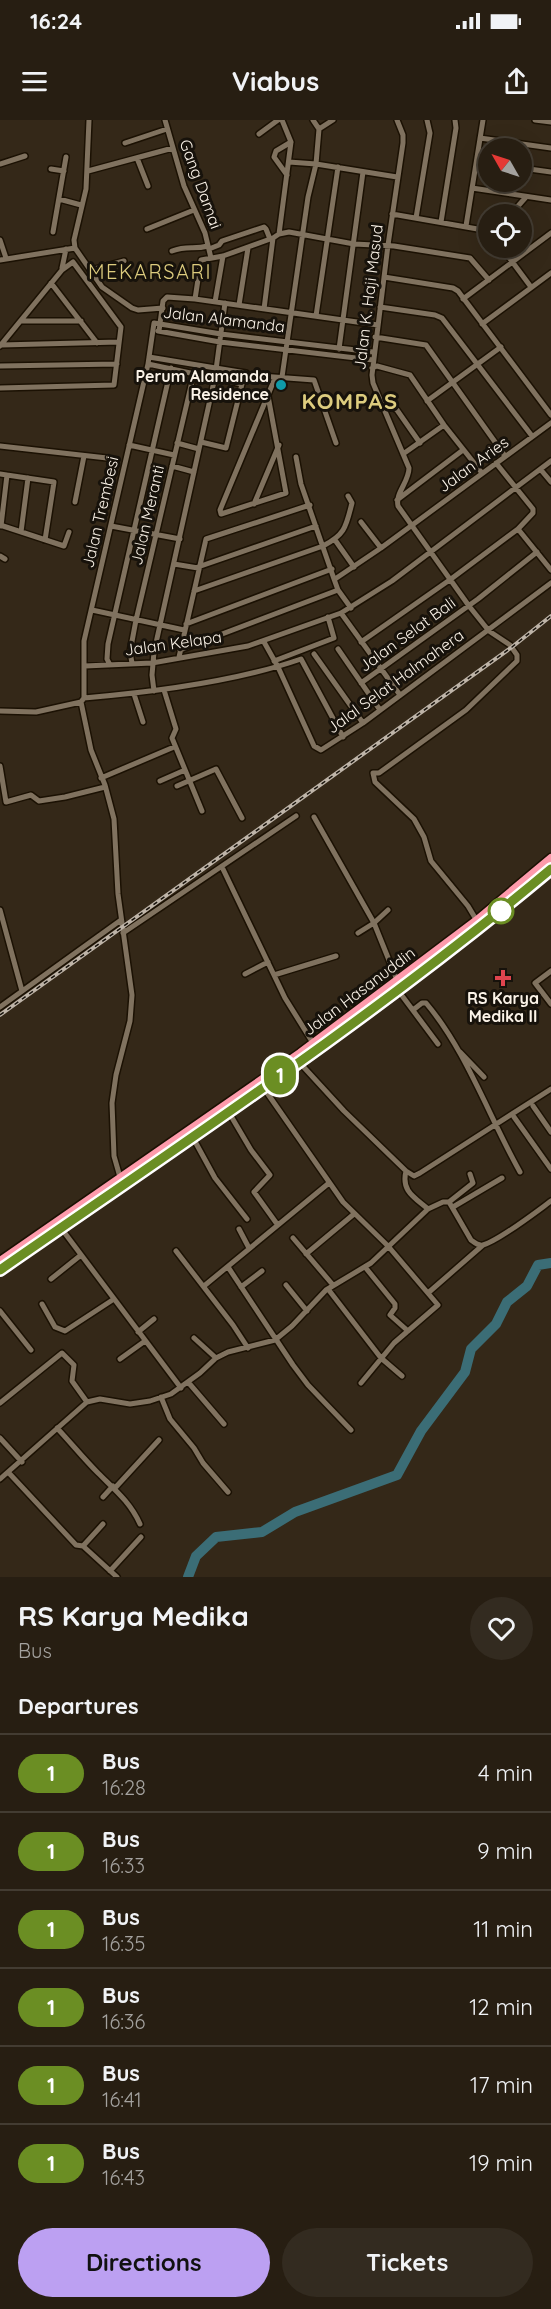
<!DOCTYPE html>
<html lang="en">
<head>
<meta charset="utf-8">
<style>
  body { margin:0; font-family:Quicksand,sans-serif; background:#332b20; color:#f1f3f6; height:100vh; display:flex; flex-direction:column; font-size:22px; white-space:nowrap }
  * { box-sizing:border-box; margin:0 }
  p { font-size:20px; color:#a4a29f }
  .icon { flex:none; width:33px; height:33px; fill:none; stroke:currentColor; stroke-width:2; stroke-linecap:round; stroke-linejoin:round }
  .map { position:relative; height:1457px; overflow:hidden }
  .drawer { display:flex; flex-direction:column; background:#271e12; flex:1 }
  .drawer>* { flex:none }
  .badge { padding:0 12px; border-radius:20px; font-size:21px; line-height:39px }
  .needle { width:39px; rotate:309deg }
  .fabs { position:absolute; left:478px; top:18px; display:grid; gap:12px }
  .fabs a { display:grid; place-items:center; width:54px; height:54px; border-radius:50%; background:#271e12; box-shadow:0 6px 24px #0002,0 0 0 2px #433c32; font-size:30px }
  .map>.badge { position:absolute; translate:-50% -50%; box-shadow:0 0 0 3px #fff }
  h2 { padding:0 18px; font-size:22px; line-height:54px }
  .round { display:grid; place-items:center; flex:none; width:63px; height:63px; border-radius:32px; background:#332b20 }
  .headline { display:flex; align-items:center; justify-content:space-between; height:102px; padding:0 18px }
  h1 { font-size:28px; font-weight:800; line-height:45px }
  .primary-button { display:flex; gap:12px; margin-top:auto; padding:12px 18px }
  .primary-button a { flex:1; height:69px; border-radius:36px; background:#bca0f2; color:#111; font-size:24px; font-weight:800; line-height:69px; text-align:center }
  .primary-button a+a { background:#332b20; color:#f1f3f6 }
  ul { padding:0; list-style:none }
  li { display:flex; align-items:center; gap:18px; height:78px; padding:0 18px; border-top:2px solid #433c32 }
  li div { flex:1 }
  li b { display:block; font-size:22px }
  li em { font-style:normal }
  li .badge { min-width:66px; font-weight:700; text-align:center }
  .status { display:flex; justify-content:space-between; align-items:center; height:42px; padding:0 30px; background:#271e12; direction:ltr }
  .status svg { height:16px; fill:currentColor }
  header { display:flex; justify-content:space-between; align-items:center; height:78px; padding:0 18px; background:#271e12; font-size:27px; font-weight:800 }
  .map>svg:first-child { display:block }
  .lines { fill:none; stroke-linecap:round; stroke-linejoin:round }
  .river { stroke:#3b6d76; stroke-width:10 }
  .minor-casing { stroke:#1b1103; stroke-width:8 }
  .highway-casing { stroke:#1b1103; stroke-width:11 }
  .minor { stroke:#80725f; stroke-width:5 }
  .highway { stroke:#fd9aab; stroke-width:8 }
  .rail-casing { stroke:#beb4a8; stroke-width:4 }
  .rail { stroke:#17120b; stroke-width:1.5; stroke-dasharray:4.5; stroke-linecap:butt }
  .line-casing { stroke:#fff; stroke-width:14 }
  .line { stroke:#6b8e23; stroke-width:9 }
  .culture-dot { fill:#0f9aa8; stroke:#17120b; stroke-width:2 }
  .stop-dot { fill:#fff; stroke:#6b8e23; stroke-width:3 }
  .health-dot { fill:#e0444e; stroke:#17120b; stroke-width:2 }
  .labels { text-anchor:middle; stroke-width:6; stroke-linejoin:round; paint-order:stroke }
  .street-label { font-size:16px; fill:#fbf3e8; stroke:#17120b }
  .poi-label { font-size:16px; font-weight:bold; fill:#fbf3e8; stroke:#17120b; text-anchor:end }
  .quarter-label { font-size:20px; letter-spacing:1.5px; fill:#ddcc7e; stroke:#17120b }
  .district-label { font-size:22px; font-weight:bold; letter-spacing:1.5px; fill:#ddcc7e; stroke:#17120b }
</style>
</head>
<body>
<div class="status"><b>16:24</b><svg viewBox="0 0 49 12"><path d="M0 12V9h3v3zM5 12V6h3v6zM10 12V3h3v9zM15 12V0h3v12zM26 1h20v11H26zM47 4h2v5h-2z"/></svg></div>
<header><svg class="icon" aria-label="menu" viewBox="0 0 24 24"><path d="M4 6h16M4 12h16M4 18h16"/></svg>Viabus<svg class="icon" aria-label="share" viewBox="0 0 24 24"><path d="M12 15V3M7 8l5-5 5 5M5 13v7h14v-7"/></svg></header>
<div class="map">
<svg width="551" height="1457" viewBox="0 0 551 1457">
  <rect width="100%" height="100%" fill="#342818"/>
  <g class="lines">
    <path class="river" d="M 188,1457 L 196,1436 L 216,1417 L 262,1412 L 295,1392 L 397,1355 L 421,1311 L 465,1252 L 471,1229 L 496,1204 L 507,1182 L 527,1166 L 538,1145 L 551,1143"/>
    <defs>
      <path id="minor" d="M 89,0 L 86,69 L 74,120 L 75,128 L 102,167 L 132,188 L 138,190 L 163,188
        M 165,0 L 184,66 L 205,113 L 211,138
        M 397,0 L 403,15 L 403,23 L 388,125 L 372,255 L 373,263 L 409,348 C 409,362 395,373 398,386 L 469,486 L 489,511 L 510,525 L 517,535 L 517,541 L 466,590 L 379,653 L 373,653 L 375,662 L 414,699 L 424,717 L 431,741 L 468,786 L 477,801
        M 535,0 L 551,2
        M 319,9 L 333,0
        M 259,14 L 278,0
        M 480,18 L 551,28
        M 125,23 L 167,9
        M 137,38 L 148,66
        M 477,41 L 489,43
        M 289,42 L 316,44 L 397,57
        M 0,44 L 25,36
        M 522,48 L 551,52
        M 51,49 L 64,51
        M 88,51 L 173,28
        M 287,55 L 274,37 L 276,31 L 291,22
        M 472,68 L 551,80
        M 59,79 L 81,85
        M 392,94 L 489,111
        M 511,94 L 526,77
        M 416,98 L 430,13 L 427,0
        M 441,102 L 456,8 L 455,0
        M 466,106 L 483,0
        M 147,109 L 194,90
        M 53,112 L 66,37
        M 279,114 L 291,22 L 282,0
        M 0,120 L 6,138
        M 502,128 L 531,167
        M 209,129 L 219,125 L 222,121 L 264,107 L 266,109 L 270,119
        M 172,131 C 188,125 193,130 208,126
        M 0,140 L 75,128
        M 62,148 L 66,129
        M 91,150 L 124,141
        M 384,157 L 453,168 L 458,171 L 551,295
        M 51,163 L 97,223
        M 195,179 L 201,140 L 223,136 L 273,118 L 279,114 L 289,112 L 354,124 L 394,126 L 470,138 L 489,160
        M 463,179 L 551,113
        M 215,182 L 223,136
        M 239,185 L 248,128
        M 380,187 L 435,195 L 442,198 L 532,316
        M 264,189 L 273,118
        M 316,196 L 338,47
        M 21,201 L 81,201
        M 482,204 L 551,153
        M 158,211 L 220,222 L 373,240
        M 159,211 L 163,181 L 167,177 L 195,179 L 378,205
        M 375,217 L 426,225 L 505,336
        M 1,225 L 119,222
        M 0,226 L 62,150 L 73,142 L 121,207 L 114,265 L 0,268
        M 339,229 L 363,52
        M 149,237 L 246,253
        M 148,244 L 242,264 L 226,328 L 201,322
        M 0,246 L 117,244
        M 372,248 L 377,246 L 410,255 L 444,305 L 482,353
        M 261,256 L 314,260 L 336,323
        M 282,257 L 308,77 L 316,44 L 319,9 L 313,0
        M 268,276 L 286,373 L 221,394 L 220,390 L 275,258
        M 427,281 L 501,227
        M 383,287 L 389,285 L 397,290 L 420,323
        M 177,323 L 199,329
        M 129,325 L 174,335
        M 0,326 L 107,338
        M 403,334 L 444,305
        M 296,337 L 301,364 L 334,459 L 338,470 L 351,488
        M 172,346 L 194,352
        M 541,350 L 551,362
        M 0,354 L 54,362 L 45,420
        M 397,380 L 463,330
        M 75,382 L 84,336
        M 254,384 L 279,325
        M 361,402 L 381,428
        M 0,405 L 64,426 L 69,412
        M 1,406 L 7,355
        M 111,406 L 180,419
        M 518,409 L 551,450
        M 21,412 L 28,358
        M 335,420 L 354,447
        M 0,436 L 5,439
        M 174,444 L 198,448
        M 198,447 L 316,406
        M 335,459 L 381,428 L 551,303
        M 194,471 L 323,426 C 346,414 346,406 352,383 L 348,376
        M 92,490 L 184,510
        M 341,493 L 400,575
        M 186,504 L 332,449
        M 264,522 L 278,547 L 314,626 L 321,630 L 363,603 L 551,463
        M 361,522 L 451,459 L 518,409 L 533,393 L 533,389 L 496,343
        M 338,529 L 380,590
        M 180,530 L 338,470
        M 314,534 L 363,603
        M 179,537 L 206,419 L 310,385
        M 274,541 L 334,518 L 328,497
        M 132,543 L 130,532 L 136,500 L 194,253
        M 110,545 L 107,539 L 108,524 L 171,248
        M 85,546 L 152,543 L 248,526 L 341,493 L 392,461 L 551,341
        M 361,563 L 478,479 L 537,432
        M 164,570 L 176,609 L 172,618 L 202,691
        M 154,571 L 152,555 L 154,532 L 215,257 L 225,183
        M 134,574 L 143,602
        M 84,578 C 154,572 235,562 301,539 L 343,617
        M 81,582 L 91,630 L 105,665 L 114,699 L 118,774 L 132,875 L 130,901 L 116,955 L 112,983 L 114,1036 L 120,1057
        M 0,591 L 36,592 L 81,582 L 84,578 L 84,521 L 148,244 L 154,203 L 221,214 L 373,232
        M 0,646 L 6,682 L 31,675 L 39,681 L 65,677 L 105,667
        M 101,658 L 174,627
        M 160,661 L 185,650
        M 177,666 L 216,649 L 242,698
        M 314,697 L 374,803 L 397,860
        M 222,747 L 285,878 L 313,923
        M 0,790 L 22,871
        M 123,813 L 296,696
        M 358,813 L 374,803 L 388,790
        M 551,851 L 535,863 L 551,884
        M 245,854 L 268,842
        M 274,855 L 336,836
        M 397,869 L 438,924
        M 0,887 L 121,800
        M 413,890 L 422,883 L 426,883 C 466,930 489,997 520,1052
        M 460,932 L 484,957
        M 299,942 L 344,991 L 406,1051 C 401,1071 414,1077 428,1089
        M 263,967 L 343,1082 L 388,1126 L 438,1185 L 394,1223 L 361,1263
        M 533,986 L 551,1012
        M 228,991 L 251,1030 L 270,1055 L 254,1072 L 277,1104
        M 514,997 L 551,1049
        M 192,1016 L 215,1058 L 247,1099
        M 406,1051 L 414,1056 L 420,1053 L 551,969
        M 449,1082 L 473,1063 L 470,1054
        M 453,1087 L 502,1058
        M 61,1108 L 181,1268
        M 239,1109 L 249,1128
        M 293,1118 L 333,1165
        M 176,1131 L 233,1205 L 248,1228
        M 306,1134 L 354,1094
        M 228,1147 L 293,1245 L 308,1265 L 351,1310
        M 365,1147 L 395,1184 L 395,1188 L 390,1195 L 408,1211
        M 51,1159 L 81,1135
        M 286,1165 L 307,1191
        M 204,1166 L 329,1063
        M 241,1167 L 262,1151
        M 328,1169 L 381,1238 L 402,1256
        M 428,1173 L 483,1125
        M 42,1184 L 55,1207 L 65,1211 L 114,1179
        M 0,1191 L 31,1230
        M 138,1212 L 154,1199
        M 194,1218 L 216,1238
        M 120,1239 L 145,1221
        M 188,1262 L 224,1304
        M 161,1277 L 170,1299 L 194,1328 L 203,1343 L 228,1372
        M 0,1283 L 62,1233 L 74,1245 L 72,1261 L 87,1282
        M 57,1308 C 71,1323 84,1339 98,1353 C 115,1370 130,1382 140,1404
        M 0,1318 L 22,1342
        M 8,1352 L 76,1425 L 83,1426 L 117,1457
        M 0,1359 L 87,1282 L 100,1279 L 130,1284 L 150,1281 L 171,1274 L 200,1253 L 216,1238 L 228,1232 L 275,1220 L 292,1206 L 326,1170 L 371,1143 L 428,1089 L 443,1082 L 449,1082 L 471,1120 C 475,1123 478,1126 483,1125 C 500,1120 536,1092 551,1081
        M 115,1368 L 159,1320
        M 103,1377 L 113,1366
        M 83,1426 L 103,1404
        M 110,1451 L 141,1417"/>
      <path id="highway" d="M 0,1141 L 300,933 L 477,800 L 551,738
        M 0,1150 C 186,1020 377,895 551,749"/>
    </defs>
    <use href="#minor" class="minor-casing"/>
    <use href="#highway" class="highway-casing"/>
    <use href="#minor" class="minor"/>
    <use href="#highway" class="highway"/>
    <defs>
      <path id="rail" d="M 0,895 L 512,527 L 551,496"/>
    </defs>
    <use href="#rail" class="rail-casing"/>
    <use href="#rail" class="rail"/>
  </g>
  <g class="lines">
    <defs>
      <path id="line" d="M 0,1150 C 186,1021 377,895 551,749"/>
    </defs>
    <use href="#line" class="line-casing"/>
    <use href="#line" class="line"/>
  </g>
  <circle class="culture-dot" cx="281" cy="265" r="6"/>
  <circle class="stop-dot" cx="501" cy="791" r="12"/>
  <path class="health-dot" d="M500 849h6v6h6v6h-6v6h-6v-6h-6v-6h6z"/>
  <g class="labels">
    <g class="street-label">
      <text transform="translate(201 64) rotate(70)" y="6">Gang Damai</text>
      <text transform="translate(368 177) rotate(-83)" y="6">Jalan K. Haji Masud</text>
      <text transform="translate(224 199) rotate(7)" y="6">Jalan Alamanda</text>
      <text transform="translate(473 344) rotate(-36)" y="6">Jalan Aries</text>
      <text transform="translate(100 392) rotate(-77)" y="6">Jalan Trembesi</text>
      <text transform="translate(147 395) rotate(-77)" y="6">Jalan Meranti</text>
      <text transform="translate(407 514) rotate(-36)" y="6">Jalan Selat Bali</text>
      <text transform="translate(173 523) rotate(-8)" y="6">Jalan Kelapa</text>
      <text transform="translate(395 561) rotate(-36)" y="6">Jalal Selat Halmahera</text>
      <text transform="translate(359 871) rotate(-37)" y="6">Jalan Hasanuddin</text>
    </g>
    <g class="poi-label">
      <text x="269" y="262">Perum Alamanda<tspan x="269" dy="18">Residence</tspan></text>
      <text x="503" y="884" text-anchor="middle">RS Karya<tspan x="503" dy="18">Medika II</tspan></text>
    </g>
    <g class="quarter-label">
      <text x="150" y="159">MEKARSARI</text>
    </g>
    <g class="district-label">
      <text x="350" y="289">KOMPAS</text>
    </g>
  </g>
</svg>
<div class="fabs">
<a><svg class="needle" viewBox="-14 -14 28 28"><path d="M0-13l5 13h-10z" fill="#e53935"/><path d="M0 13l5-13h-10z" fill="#a4a29f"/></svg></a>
<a><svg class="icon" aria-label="locate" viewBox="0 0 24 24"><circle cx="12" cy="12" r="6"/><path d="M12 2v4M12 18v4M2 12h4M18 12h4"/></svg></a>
</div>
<b class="badge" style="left:280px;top:955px;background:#6b8e23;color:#fff">1</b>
</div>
<section class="drawer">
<div class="headline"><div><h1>RS Karya Medika</h1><p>Bus</p></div><a class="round"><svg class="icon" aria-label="heart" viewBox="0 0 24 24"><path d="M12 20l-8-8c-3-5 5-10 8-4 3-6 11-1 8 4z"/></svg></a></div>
<h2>Departures</h2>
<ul>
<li><span class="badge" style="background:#6b8e23;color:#fff">1</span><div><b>Bus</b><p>16:28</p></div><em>4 min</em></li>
<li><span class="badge" style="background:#6b8e23;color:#fff">1</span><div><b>Bus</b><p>16:33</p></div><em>9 min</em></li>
<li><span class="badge" style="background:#6b8e23;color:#fff">1</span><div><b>Bus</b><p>16:35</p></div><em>11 min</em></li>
<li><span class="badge" style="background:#6b8e23;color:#fff">1</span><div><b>Bus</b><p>16:36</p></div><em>12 min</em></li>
<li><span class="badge" style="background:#6b8e23;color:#fff">1</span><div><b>Bus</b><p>16:41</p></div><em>17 min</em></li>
<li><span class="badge" style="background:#6b8e23;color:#fff">1</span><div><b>Bus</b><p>16:43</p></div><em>19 min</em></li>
</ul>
<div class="primary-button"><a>Directions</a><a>Tickets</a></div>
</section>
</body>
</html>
